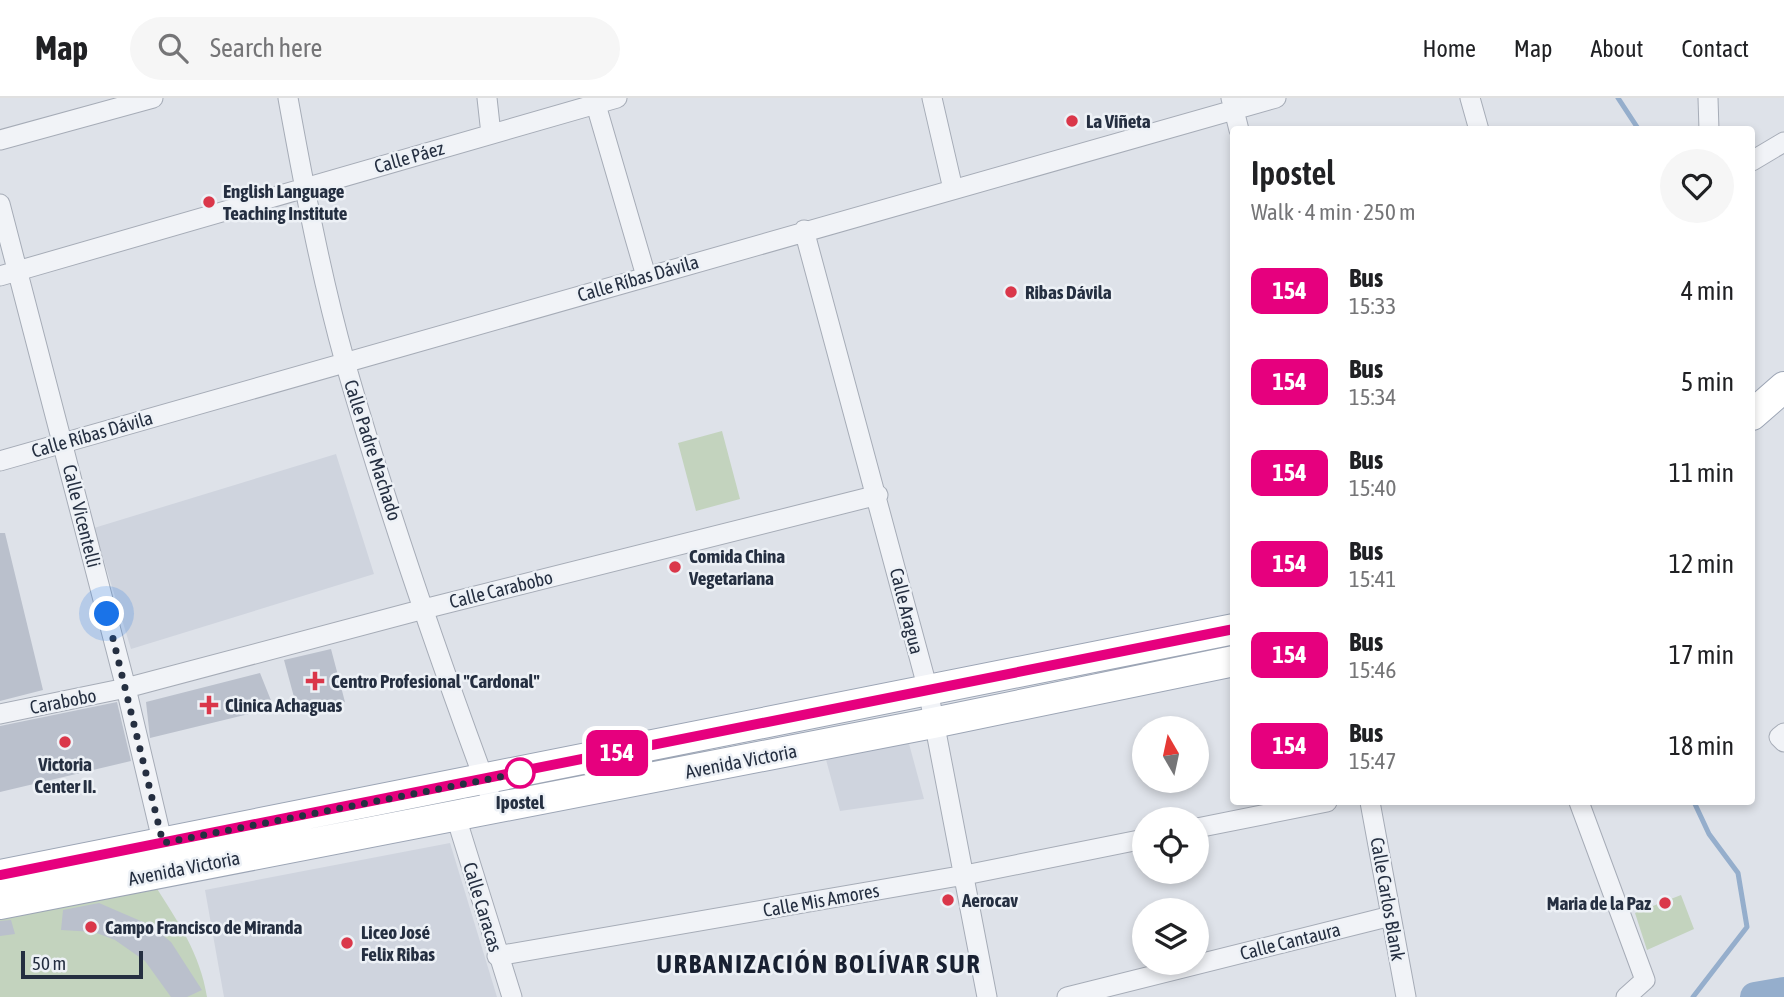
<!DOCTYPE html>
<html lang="en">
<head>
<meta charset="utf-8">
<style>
  body { margin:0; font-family:"Asap Condensed",sans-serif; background:#f6f6f6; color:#202124; height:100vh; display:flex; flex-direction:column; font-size:26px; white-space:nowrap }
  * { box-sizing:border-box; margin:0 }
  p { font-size:23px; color:#757577 }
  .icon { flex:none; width:38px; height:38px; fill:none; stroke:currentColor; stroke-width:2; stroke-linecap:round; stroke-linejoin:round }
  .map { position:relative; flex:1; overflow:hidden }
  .sheet { position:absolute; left:1230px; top:28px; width:525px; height:679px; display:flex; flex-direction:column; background:#fff; border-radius:7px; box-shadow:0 4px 10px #0003 }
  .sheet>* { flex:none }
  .badge { padding:0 14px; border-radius:10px; font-size:24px; line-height:46px }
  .needle { width:46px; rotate:351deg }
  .fabs { position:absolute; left:1132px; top:618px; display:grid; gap:14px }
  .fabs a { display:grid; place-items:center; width:77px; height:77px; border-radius:50%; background:#fff; box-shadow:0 4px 10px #0003; font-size:35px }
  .scale { position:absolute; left:21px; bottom:18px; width:122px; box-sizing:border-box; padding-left:7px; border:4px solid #252f41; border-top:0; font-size:19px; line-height:24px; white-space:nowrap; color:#252f41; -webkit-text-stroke:5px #edf1f6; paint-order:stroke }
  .you { position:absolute; width:35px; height:35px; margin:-18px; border:5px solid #fff; border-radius:50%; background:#1a73e8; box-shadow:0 0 0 10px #1a73e833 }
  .map>.badge { position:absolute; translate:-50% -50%; box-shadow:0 0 0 4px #fff }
  .round { display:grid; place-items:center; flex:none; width:74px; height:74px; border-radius:37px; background:#f6f6f6 }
  .summary { display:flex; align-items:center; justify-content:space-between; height:119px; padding:0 21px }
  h1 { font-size:33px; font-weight:600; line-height:52px }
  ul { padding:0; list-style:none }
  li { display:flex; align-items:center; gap:21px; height:91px; padding:0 21px }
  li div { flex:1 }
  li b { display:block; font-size:26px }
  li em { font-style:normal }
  li .badge { min-width:77px; font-weight:700; text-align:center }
  header { display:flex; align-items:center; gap:42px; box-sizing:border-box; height:98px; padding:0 35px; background:#fff; border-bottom:2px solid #e0e0e0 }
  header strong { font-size:33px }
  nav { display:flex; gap:38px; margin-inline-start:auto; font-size:24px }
  .search { width:490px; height:63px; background:#f6f6f6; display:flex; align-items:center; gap:18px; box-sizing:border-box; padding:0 24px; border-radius:38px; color:#757577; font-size:26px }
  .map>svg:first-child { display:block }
  .built { fill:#cfd4de }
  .green { fill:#c3d3be }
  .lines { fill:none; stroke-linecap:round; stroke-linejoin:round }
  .stream { stroke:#95aecc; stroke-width:5 }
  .river { stroke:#95aecc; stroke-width:30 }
  .building { fill:#bac0cc }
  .street-casing { stroke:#a6acb7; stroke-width:21 }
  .primary-casing { stroke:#9ca5b5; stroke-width:32 }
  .street { stroke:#f1f3f7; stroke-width:19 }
  .primary { stroke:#fff; stroke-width:30 }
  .line-casing { stroke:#fff; stroke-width:16 }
  .line { stroke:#e6007e; stroke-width:10 }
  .walk { stroke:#252f41; stroke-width:7; stroke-dasharray:0 12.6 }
  .poi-dot { fill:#da374a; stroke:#edf1f6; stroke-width:2.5 }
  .stop-dot { fill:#fff; stroke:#e6007e; stroke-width:3.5 }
  .labels { text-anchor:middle; stroke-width:5; stroke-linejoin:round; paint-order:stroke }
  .poi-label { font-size:19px; font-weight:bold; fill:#252f41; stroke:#edf1f6; text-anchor:start }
  .street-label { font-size:19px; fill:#252f41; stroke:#edf1f6 }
  .stop-label { font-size:19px; font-weight:bold; fill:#252f41; stroke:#edf1f6 }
  .district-label { font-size:26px; font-weight:bold; letter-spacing:2px; fill:#182031; stroke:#edf1f6 }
</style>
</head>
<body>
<header>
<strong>Map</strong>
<div class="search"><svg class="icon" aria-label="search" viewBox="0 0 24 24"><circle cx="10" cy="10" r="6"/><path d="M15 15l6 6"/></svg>Search here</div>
<nav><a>Home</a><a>Map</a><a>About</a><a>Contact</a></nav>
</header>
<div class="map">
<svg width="1784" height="899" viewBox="0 0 1784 899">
  <rect width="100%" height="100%" fill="#dee2e9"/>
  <path class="built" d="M 336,356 L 374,476 L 131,551 L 94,430 Z
    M 908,642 L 924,701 L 840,713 L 825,658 Z
    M 450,745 L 497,899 L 224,899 L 205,792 Z"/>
  <path class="green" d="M 722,333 L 740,401 L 696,413 L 678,345 Z
    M 154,786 C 178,824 200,855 207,899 L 0,899 L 0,812 Z
    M 1681,797 L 1694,831 L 1647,852 L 1635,815 Z"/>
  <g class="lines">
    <path class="stream" d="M 1618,0 L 1639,32
      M 1693,899 L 1747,829 L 1738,775 L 1709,736 L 1694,704"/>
    <path class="river" d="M 1755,899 L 1784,894"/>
  </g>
  <path class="building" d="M 0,435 L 5,435 L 43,592 L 0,603 Z
    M 331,551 L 345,604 L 298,614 L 284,562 Z
    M 260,575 L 274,610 L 150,640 L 146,604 Z
    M 117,604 L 131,663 L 0,694 L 0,628 Z
    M 99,805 L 150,827 L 171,844 L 202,892 L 187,899 L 171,899 L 145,863 L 115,842 L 94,834 L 61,832 L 63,812 Z
    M 11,822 L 15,836 L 0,838 L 0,823 Z"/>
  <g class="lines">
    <defs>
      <path id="street" d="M 288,0 C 304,88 321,178 345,264 C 388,414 440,564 495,711
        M 487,0 L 491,36
        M 594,0 L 646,178
        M 932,0 L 953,91
        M 1231,0 L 1239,32
        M 1470,0 L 1479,32
        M 1708,0 L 1709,32
        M 0,42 L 153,0
        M 1752,63 L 1784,44
        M 0,106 L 126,590 L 165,755
        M 804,132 L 928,592 L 987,899
        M 0,178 L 617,0
        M 0,363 L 1276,0
        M 0,616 L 126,590 L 424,511 L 878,397
        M 1784,635 L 1779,639 L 1784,644
        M 1370,704 L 1406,899
        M 1579,704 L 1645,882 L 1626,899
        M 466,710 L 456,719 L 512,899
        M 1197,730 L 1327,704
        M 497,858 L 965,777 L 1144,741
        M 1067,899 L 1391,818"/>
      <path id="primary" d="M 1752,317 L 1784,289
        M 0,777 L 1234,531
        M 0,806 L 933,625 L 1234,563"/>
    </defs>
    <use href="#street" class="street-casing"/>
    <use href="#primary" class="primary-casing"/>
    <use href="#street" class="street"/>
    <use href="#primary" class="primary"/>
  </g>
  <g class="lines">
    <defs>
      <path id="line" d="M 0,777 L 1234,531"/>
    </defs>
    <use href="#line" class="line-casing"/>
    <use href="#line" class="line"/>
    <path class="walk" d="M 107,516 L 163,745 L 520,675"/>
  </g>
  <g class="poi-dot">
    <circle cx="1072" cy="23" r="7"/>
    <circle cx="209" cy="104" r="7"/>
    <circle cx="1011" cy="194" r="7"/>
    <circle cx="675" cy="469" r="7"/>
    <path d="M311.5 572.5h7v7h7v7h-7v7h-7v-7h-7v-7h7z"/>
    <path d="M205.5 596.5h7v7h7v7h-7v7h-7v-7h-7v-7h7z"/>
    <circle cx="65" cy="644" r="7"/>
    <circle cx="948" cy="802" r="7"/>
    <circle cx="1665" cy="805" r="7"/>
    <circle cx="91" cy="829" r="7"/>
    <circle cx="347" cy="845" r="7"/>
  </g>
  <circle class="stop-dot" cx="520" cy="675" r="14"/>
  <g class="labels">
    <g class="poi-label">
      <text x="1086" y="30">La Viñeta</text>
      <text x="223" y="100">English Language<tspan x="223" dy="22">Teaching Institute</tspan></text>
      <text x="1025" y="201">Ribas Dávila</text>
      <text x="689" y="465">Comida China<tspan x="689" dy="22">Vegetariana</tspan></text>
      <text x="331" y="590">Centro Profesional "Cardonal"</text>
      <text x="225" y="614">Clinica Achaguas</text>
      <text x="65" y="673" text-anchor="middle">Victoria<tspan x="65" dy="22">Center II.</tspan></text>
      <text x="962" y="809">Aerocav</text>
      <text x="1651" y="812" text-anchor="end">Maria de la Paz</text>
      <text x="105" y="836">Campo Francisco de Miranda</text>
      <text x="361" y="841">Liceo José<tspan x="361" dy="22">Felix Ribas</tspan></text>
    </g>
    <g class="street-label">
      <text transform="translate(409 59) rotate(-16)" y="7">Calle Páez</text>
      <text transform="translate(638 180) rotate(-16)" y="7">Calle Ríbas Dávila</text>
      <text transform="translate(92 336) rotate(-16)" y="7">Calle Ríbas Dávila</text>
      <text transform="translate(373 352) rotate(72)" y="7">Calle Padre Machado</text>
      <text transform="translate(82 418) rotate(76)" y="7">Calle Vicentelli</text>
      <text transform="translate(501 491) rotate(-14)" y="7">Calle Carabobo</text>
      <text transform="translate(907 513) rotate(76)" y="7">Calle Aragua</text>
      <text transform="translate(63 603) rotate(-11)" y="7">Carabobo</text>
      <text transform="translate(741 663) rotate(-11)" y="7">Avenida Victoria</text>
      <text transform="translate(184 770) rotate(-11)" y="7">Avenida Victoria</text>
      <text transform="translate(1388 801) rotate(80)" y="7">Calle Carlos Blank</text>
      <text transform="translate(821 802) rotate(-10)" y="7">Calle Mis Amores</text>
      <text transform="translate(483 809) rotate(73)" y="7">Calle Caracas</text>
      <text transform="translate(1290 843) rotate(-14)" y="7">Calle Cantaura</text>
    </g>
    <g class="stop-label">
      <text x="520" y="711">Ipostel</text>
    </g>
    <g class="district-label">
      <text x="819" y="875">URBANIZACIÓN BOLÍVAR SUR</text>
    </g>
  </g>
</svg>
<div class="fabs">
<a><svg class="needle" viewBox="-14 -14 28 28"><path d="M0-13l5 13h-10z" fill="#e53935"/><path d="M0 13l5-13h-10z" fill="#757577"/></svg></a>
<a><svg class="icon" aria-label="locate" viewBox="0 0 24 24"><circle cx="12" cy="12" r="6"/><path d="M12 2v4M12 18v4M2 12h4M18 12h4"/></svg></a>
<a><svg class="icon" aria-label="layers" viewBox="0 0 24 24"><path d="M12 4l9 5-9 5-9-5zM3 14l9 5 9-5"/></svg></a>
</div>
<div class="scale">50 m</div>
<div class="you" style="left:107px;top:516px"></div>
<b class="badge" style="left:617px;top:655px;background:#e6007e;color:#fff">154</b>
<section class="sheet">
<div class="summary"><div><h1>Ipostel</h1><p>Walk · 4 min · 250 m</p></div><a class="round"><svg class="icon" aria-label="heart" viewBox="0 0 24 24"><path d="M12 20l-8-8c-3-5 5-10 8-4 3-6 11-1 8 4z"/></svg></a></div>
<ul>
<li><span class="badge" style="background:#e6007e;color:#fff">154</span><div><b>Bus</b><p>15:33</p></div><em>4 min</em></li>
<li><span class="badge" style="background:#e6007e;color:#fff">154</span><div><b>Bus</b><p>15:34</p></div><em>5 min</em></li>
<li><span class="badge" style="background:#e6007e;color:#fff">154</span><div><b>Bus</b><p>15:40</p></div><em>11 min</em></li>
<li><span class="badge" style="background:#e6007e;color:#fff">154</span><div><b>Bus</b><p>15:41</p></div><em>12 min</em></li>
<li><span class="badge" style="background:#e6007e;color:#fff">154</span><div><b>Bus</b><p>15:46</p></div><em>17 min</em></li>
<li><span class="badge" style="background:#e6007e;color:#fff">154</span><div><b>Bus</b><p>15:47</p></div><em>18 min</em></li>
</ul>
</section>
</div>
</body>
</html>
